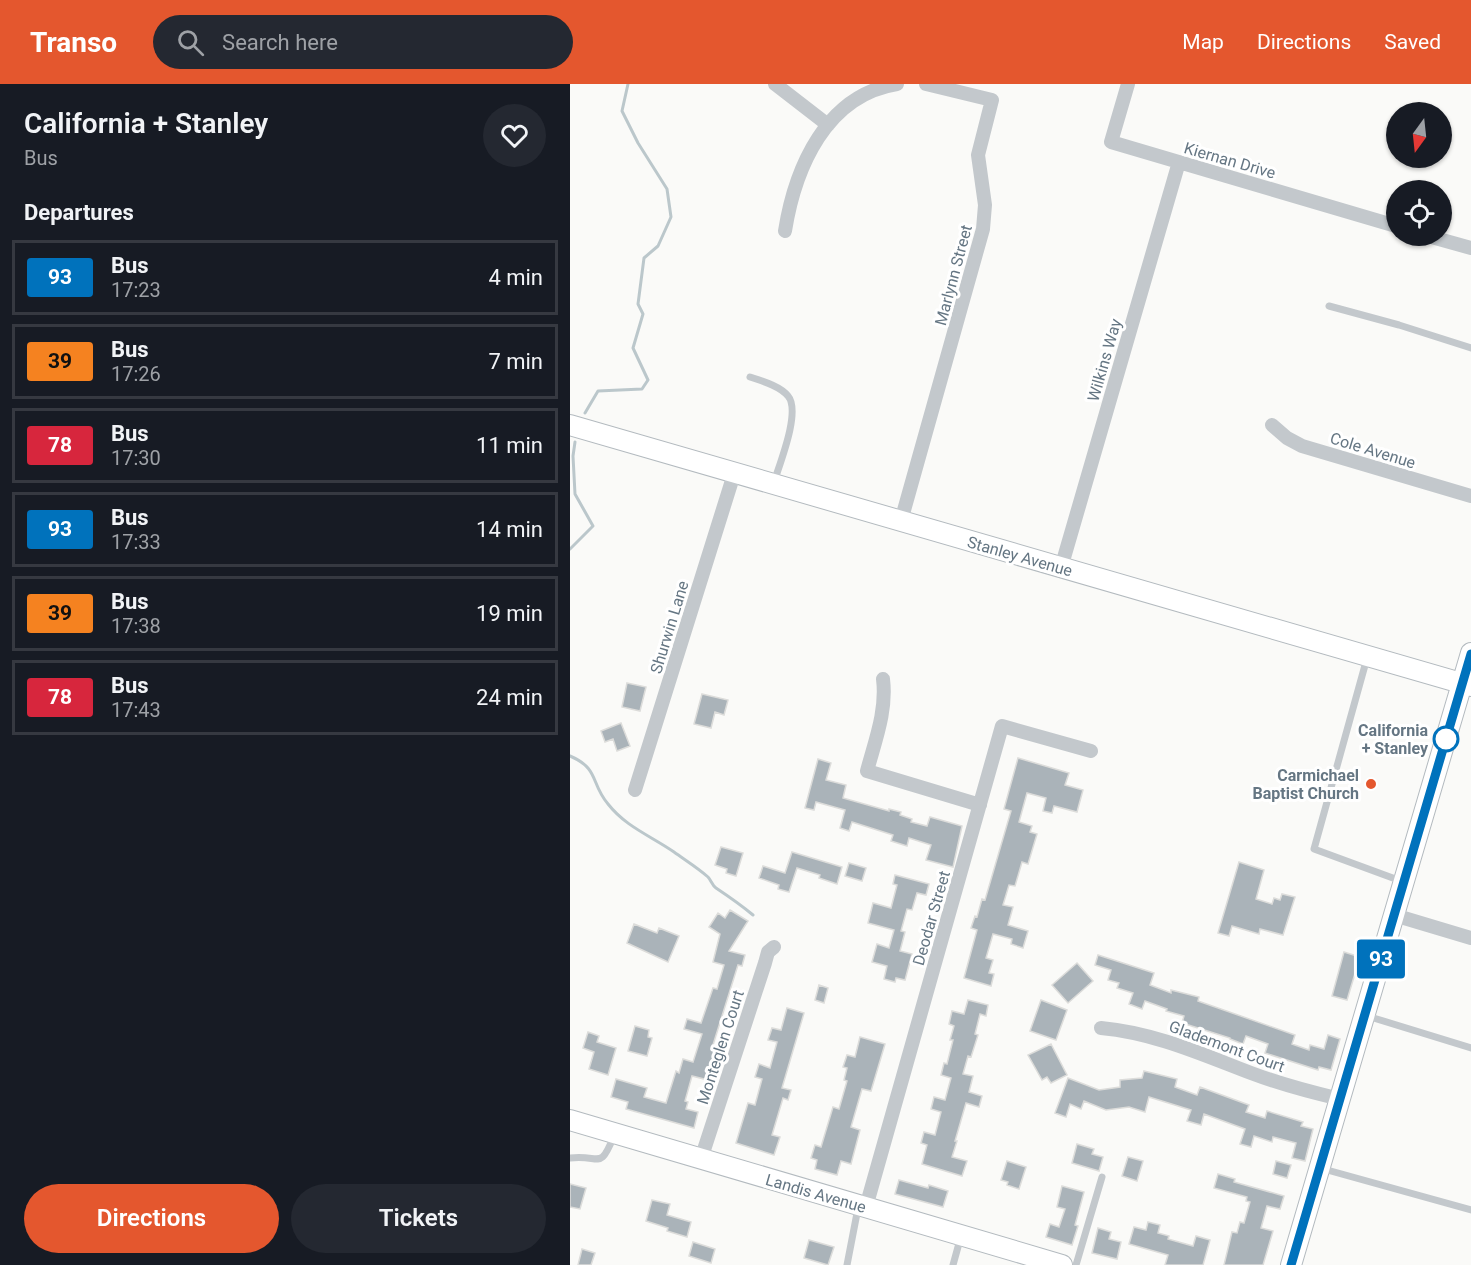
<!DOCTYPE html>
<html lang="en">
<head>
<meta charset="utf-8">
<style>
  body { margin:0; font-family:Roboto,sans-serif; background:#242831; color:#f1f3f6; height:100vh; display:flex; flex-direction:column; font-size:22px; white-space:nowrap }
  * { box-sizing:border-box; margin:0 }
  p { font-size:20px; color:#9ea1a6 }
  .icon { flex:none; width:33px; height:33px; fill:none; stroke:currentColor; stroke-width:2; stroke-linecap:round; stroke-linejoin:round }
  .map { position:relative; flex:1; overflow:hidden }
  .sheet { display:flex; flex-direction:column; background:#171b24; width:570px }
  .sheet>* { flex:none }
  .badge { padding:0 12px; border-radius:4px; font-size:21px; line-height:39px }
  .needle { width:39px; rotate:195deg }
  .controls { position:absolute; left:816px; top:18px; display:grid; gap:12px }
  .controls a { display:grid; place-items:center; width:66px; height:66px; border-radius:50%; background:#171b24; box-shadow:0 2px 4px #0004; font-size:30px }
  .map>.badge { position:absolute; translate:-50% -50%; box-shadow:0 0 0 3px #fff }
  h2 { padding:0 24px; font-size:22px; line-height:54px }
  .round { display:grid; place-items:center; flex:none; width:63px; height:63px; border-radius:32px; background:#242831 }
  .summary { display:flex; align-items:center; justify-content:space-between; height:102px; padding:0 24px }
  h1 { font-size:28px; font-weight:600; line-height:45px }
  .action { display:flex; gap:12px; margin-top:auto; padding:12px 24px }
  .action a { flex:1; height:69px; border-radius:36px; background:#e4572e; color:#fff; font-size:24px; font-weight:600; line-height:69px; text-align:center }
  .action a+a { background:#242831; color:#f1f3f6 }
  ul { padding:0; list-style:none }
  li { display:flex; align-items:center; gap:18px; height:75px; margin:0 12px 9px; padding:0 12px; border:3px solid #363941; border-radius:0px }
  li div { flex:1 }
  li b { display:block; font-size:22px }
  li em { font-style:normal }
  li .badge { min-width:66px; font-weight:700; text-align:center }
  header { display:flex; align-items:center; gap:36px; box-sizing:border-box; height:84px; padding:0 30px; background:#e4572e; color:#fff }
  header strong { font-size:28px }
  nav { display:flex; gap:33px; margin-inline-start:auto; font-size:21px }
  .search { width:420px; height:54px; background:#242831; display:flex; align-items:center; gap:15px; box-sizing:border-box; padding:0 21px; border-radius:33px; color:#9ea1a6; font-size:22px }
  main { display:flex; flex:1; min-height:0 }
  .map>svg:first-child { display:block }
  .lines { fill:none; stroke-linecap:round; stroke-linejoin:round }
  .stream { stroke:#bbc7cb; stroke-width:3 }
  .building { fill:#aab3b9; stroke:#dcdcda; stroke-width:1.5 }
  .secondary-casing { stroke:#b3babf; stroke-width:22 }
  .lane { stroke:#c3c8cc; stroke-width:7 }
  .street { stroke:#c3c8cc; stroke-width:14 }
  .secondary { stroke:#fff; stroke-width:20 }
  .line-casing { stroke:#fff; stroke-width:14 }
  .line { stroke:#0072bc; stroke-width:9 }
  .stop-dot { fill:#fff; stroke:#0072bc; stroke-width:3 }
  .poi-dot { fill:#e4572e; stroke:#fff; stroke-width:2 }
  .labels { text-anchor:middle; stroke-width:6; stroke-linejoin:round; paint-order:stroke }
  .street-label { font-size:16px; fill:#657683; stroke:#fff }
  .stop-label { font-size:16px; font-weight:bold; fill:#657683; stroke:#fff; text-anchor:end }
  .poi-label { font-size:16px; font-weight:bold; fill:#657683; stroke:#fff; text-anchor:end }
</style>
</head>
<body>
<header>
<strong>Transo</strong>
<div class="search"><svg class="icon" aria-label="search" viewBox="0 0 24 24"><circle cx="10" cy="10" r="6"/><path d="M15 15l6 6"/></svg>Search here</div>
<nav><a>Map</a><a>Directions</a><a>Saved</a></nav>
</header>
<main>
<section class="sheet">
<div class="summary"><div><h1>California + Stanley</h1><p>Bus</p></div><a class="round"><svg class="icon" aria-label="heart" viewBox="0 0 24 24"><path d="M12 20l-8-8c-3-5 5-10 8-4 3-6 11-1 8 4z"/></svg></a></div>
<h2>Departures</h2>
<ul>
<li><span class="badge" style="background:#0072bc;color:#fff">93</span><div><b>Bus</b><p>17:23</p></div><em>4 min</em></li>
<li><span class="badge" style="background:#f58220;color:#111">39</span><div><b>Bus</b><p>17:26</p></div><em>7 min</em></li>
<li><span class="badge" style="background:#d7263d;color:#fff">78</span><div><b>Bus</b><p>17:30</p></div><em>11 min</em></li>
<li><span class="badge" style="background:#0072bc;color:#fff">93</span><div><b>Bus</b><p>17:33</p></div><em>14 min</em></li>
<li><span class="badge" style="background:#f58220;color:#111">39</span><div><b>Bus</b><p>17:38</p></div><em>19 min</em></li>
<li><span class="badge" style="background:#d7263d;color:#fff">78</span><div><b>Bus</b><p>17:43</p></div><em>24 min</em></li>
</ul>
<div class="action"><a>Directions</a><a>Tickets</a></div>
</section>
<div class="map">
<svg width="901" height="1181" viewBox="0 0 901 1181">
  <rect width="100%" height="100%" fill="#fafaf8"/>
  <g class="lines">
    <path class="stream" d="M 15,329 L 28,307 L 72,305 L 78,296 L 63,264 L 73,230 L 68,220 L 74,174 L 88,162 L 101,133 L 97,105 L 68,59 L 52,27 L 58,0
      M 0,465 L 23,442 L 5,410 L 3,372 L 5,358
      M 0,672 C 30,685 20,699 38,720 C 56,743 81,752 104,768 C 115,776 128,784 138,793 C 141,796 142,801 146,804 C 158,812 171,821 183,831"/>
  </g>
  <path class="building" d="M 57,599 L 76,603 L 70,627 L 52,623 Z
    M 132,610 L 158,616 L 154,631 L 145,628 L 141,644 L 124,640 Z
    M 51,639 L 60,662 L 47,667 L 43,655 L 35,658 L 31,647 Z
    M 448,674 L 499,689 L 495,701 L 513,706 L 507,728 L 484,722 L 482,729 L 473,727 L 476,714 L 457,709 L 449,738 L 462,742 L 460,748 L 467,750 L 458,780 L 452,778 L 445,802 L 439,801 L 433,821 L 443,823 L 438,841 L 458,847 L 453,864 L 441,860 L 442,855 L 423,850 L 416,874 L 423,876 L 419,889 L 424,890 L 421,902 L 394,894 L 407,846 L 401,844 L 405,832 L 407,833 L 412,815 L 415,816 L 441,727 L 434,725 Z
    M 248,675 L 261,679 L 256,696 L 276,701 L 273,714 L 319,727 L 319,725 L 331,728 L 330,731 L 342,735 L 341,738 L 357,742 L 360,733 L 392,742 L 383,783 L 356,776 L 361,761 L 339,754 L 337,762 L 321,757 L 323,751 L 282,738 L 279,747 L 270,744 L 275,726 L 246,718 L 244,726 L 235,724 Z
    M 151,763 L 173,769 L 166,792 L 156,789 L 157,785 L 145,781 Z
    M 222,768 L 272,783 L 267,800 L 249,794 L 250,791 L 227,784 L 219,808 L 208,805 L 209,801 L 189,794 L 193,782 L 215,789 Z
    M 669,778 L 694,786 L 686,815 L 702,820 L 704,814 L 710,816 L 712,810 L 725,813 L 713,851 L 690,845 L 689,850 L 662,842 L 659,852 L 648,849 Z
    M 279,779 L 296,784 L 292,797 L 275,792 Z
    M 325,791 L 359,800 L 356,811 L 347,809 L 342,826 L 337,825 L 331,847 L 335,848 L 330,867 L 342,870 L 335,896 L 326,894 L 325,898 L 314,895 L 317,882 L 302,878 L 307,860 L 319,864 L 324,846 L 298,839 L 303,819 L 321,824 L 327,801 L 323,800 Z
    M 160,826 L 178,837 L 159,867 L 175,871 L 172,882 L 168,881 L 142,964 L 147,965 L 138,996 L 122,992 L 115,1017 L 118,1018 L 116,1025 L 128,1028 L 124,1044 L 56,1025 L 58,1018 L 41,1013 L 46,995 L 77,1004 L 74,1013 L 96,1019 L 106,987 L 109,989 L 113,975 L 123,978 L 132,950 L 114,945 L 117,935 L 131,939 L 143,904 L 147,905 L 154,881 L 143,878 L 150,850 L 139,843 L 148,829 L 155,834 Z
    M 64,840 L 87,849 L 89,844 L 109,852 L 98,878 L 57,859 Z
    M 774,868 L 790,873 L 777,916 L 762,912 Z
    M 528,871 L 584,889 L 580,901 L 601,909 L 601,906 L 629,913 L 628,917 L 725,951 L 722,960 L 739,966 L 740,961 L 754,965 L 758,951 L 770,955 L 761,986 L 749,983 L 748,986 L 695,969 L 698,960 L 676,952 L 673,960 L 660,955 L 660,954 L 612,939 L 614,932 L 596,927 L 597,925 L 575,917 L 572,925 L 559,920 L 563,909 L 547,904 L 549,899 L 538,896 L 541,886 L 525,881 Z
    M 507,879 L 523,897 L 498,919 L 482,901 Z
    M 249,901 L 258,904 L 254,919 L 245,916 Z
    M 398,916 L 418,921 L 416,932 L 410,930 L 405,950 L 408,951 L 401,973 L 398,972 L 393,990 L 403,992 L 399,1008 L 412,1012 L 409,1023 L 396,1019 L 385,1057 L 387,1057 L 382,1073 L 397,1077 L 392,1092 L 352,1080 L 357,1061 L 351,1059 L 354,1048 L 365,1051 L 371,1028 L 361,1025 L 364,1013 L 375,1016 L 381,994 L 371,991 L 374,979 L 377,980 L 383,956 L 380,956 L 384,942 L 379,940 L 382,927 L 394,930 Z
    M 471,916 L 497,926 L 486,956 L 460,947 Z
    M 217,924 L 234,929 L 212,1004 L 221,1006 L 218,1016 L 213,1014 L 202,1051 L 210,1053 L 204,1071 L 166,1059 L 178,1019 L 185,1021 L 192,995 L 185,993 L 189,980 L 200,984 L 207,958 L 198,956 L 202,944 L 211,946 Z
    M 65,942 L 79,946 L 78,953 L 82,954 L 77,972 L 58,967 Z
    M 18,948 L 29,952 L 27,958 L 46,964 L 38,991 L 19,985 L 24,968 L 13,964 Z
    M 290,953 L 315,960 L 301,1007 L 292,1005 L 281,1043 L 290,1046 L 281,1080 L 271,1077 L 267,1091 L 245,1085 L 247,1076 L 241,1074 L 245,1061 L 251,1063 L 263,1023 L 269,1025 L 277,997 L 274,996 L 277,984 L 273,983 L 277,971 L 285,973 Z
    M 481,960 L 497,991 L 481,999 L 477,993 L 472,996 L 458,971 Z
    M 574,987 L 607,995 L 605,1003 L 627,1011 L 630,1003 L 679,1021 L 676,1028 L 695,1034 L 697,1027 L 733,1038 L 731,1042 L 743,1045 L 735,1077 L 722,1074 L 726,1059 L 703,1053 L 702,1058 L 684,1052 L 681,1063 L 670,1060 L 675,1045 L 634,1030 L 631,1041 L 617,1037 L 621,1026 L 579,1013 L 575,1028 L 559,1023 L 536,1026 L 514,1017 L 511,1025 L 500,1020 L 496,1033 L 485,1029 L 498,994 L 529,1006 L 550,1003 L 550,996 L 572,994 Z
    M 507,1060 L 524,1065 L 522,1070 L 533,1073 L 529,1087 L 502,1079 Z
    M 558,1073 L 573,1077 L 567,1097 L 552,1092 Z
    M 437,1077 L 456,1083 L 449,1105 L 437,1101 L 438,1098 L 431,1096 Z
    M 706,1077 L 721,1081 L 717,1094 L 703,1090 Z
    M 648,1090 L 665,1095 L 664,1098 L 714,1112 L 710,1125 L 697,1122 L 691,1144 L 703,1147 L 693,1181 L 654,1181 L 662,1148 L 667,1149 L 670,1138 L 674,1139 L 680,1118 L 676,1117 L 677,1113 L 644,1104 Z
    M 329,1096 L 358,1104 L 359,1101 L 378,1107 L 373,1123 L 325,1110 Z
    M 0,1100 L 16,1104 L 10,1125 L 0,1123 Z
    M 492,1102 L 514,1108 L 505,1141 L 508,1142 L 502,1161 L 476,1153 L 480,1140 L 489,1143 L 495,1125 L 487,1123 Z
    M 82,1116 L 100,1120 L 97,1131 L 121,1138 L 117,1153 L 97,1147 L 98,1144 L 76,1137 Z
    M 578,1138 L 590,1141 L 588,1149 L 599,1152 L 598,1155 L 623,1162 L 626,1152 L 640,1156 L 633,1181 L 595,1181 L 598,1171 L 559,1160 L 564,1143 L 576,1146 Z
    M 528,1144 L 541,1148 L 539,1155 L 551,1158 L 547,1175 L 522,1169 Z
    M 239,1156 L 264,1163 L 258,1181 L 234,1174 Z
    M 123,1158 L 145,1165 L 141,1179 L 119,1172 Z
    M 12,1165 L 25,1169 L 21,1181 L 8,1181 Z"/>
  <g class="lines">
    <defs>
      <path id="secondary" d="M 0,341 L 901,602
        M 0,1036 L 492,1181
        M 721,1181 L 901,569"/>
    </defs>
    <use href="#secondary" class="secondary-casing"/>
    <path class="lane" d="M 759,222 L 829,241 L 901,264
      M 180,293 C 192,297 210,302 218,312 C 231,327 210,379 204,398
      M 797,574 L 744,765 L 831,797
      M 797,932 L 901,964
      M 0,1074 C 31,1070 29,1088 44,1052
      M 750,1084 L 901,1126
      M 277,1181 L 288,1124
      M 383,1181 L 391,1152
      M 506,1181 L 532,1093"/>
    <path class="street" d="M 205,0 L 258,41
      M 558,0 L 541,58 L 826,142
      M 215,147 C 225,84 256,11 327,0
      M 858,152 L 901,164
      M 702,341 L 717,354 L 732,362 L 901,412
      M 331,437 L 413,145 L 415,121 L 408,71 L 422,16 L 356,0
      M 491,484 L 609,78
      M 313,595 C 317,627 305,657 297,687 L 410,721
      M 65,706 L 164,390
      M 824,831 L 901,854
      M 531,944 C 585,949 631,970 681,989 C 710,1000 740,1008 770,1015
      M 131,1075 L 195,879 L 198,868 L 204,863
      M 296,1123 L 432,642 L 521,667"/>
    <use href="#secondary" class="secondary"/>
  </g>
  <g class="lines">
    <defs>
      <path id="line" d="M 721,1181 L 901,570"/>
    </defs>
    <use href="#line" class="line-casing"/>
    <use href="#line" class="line"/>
  </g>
  <circle class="stop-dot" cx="876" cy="655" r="12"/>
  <circle class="poi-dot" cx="801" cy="700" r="6"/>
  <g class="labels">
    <g class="street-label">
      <text transform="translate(660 76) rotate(16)" y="6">Kiernan Drive</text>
      <text transform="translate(383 191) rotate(-75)" y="6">Marlynn Street</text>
      <text transform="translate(534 276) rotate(-74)" y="6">Wilkins Way</text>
      <text transform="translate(803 366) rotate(17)" y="6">Cole Avenue</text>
      <text transform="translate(450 472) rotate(16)" y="6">Stanley Avenue</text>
      <text transform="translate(99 543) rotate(-73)" y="6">Shurwin Lane</text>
      <text transform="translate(361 834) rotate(-74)" y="6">Deodar Street</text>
      <text transform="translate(657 962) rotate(20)" y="6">Glademont Court</text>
      <text transform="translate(150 963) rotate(-72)" y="6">Monteglen Court</text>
      <text transform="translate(246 1109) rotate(16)" y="6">Landis Avenue</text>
    </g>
    <g class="stop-label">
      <text x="858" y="652">California<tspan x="858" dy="18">+ Stanley</tspan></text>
    </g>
    <g class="poi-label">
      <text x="789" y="697">Carmichael<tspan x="789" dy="18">Baptist Church</tspan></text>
    </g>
  </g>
</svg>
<div class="controls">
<a><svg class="needle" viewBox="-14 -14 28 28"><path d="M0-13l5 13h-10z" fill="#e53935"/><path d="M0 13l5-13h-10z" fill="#9ea1a6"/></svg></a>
<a><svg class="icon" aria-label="locate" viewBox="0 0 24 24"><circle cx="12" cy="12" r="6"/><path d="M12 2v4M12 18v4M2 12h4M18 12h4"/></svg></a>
</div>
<b class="badge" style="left:811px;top:875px;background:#0072bc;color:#fff">93</b>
</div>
</main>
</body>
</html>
